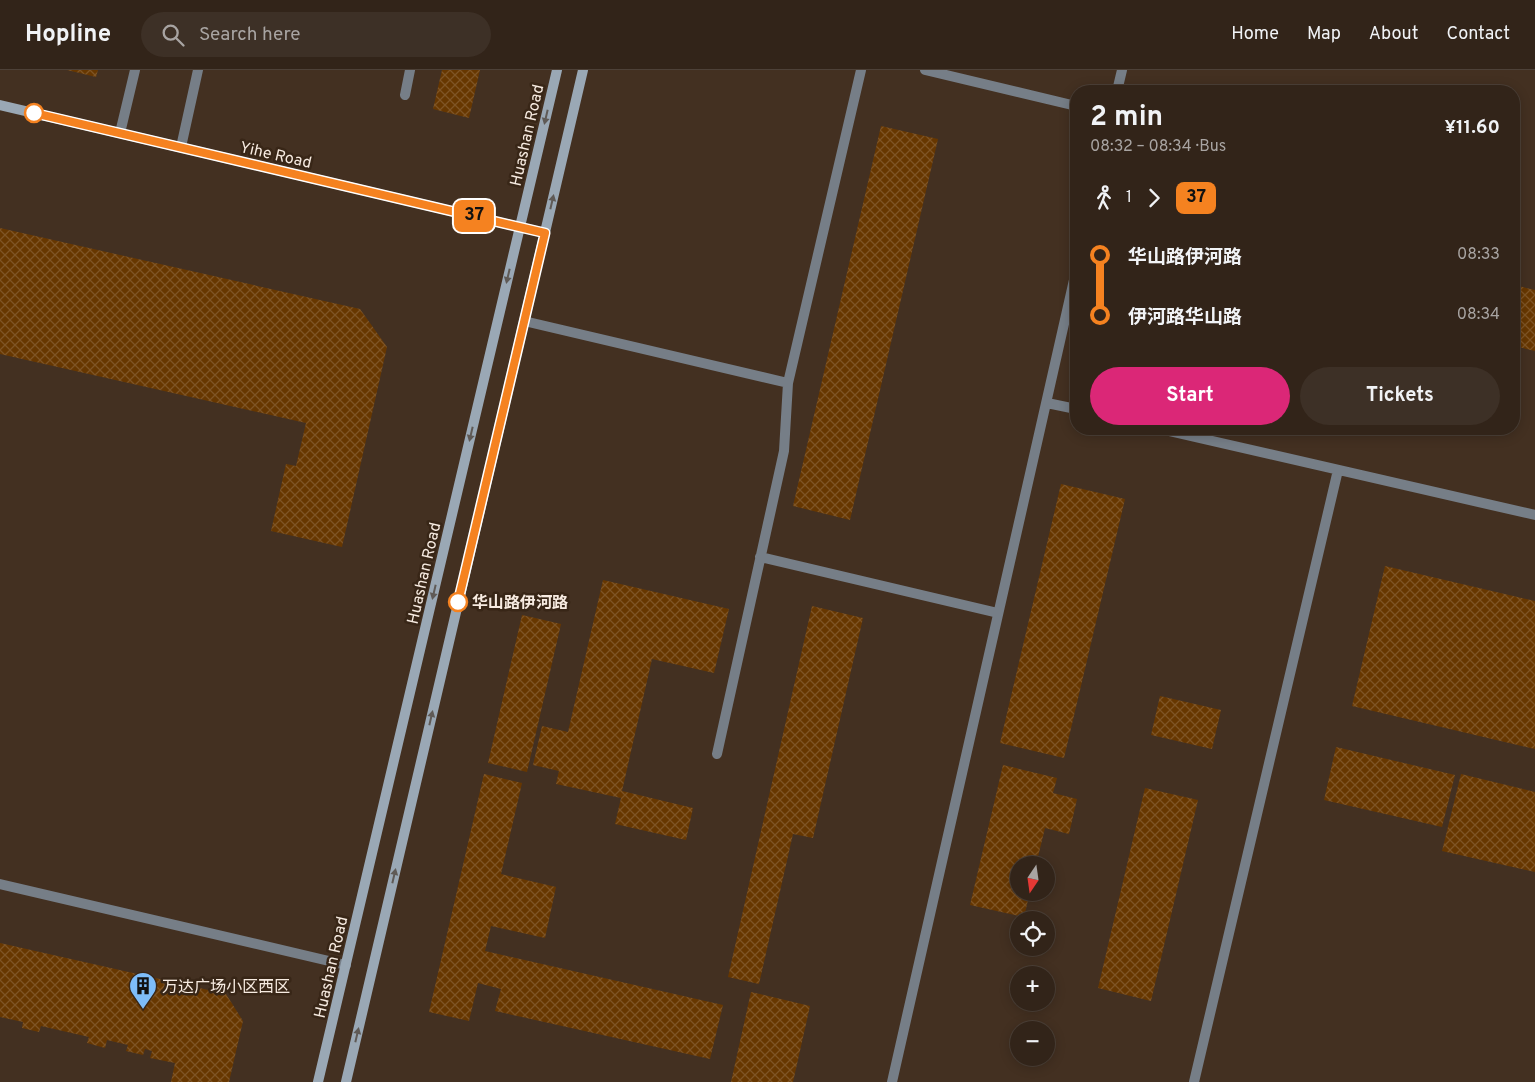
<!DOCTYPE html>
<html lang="en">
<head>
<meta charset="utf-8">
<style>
  body { margin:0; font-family:Overpass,"Noto Sans SC",sans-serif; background:#3d3026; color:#f1f3f6; height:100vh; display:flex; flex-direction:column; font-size:19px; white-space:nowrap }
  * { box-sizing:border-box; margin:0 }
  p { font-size:16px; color:#a8a4a2 }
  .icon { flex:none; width:28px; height:28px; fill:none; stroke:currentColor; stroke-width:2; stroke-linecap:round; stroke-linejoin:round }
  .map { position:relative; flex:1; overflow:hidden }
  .side { position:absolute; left:1070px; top:15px; width:450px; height:350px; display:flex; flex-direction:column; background:#322419; border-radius:20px; box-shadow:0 2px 12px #0003,0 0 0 1px #4d4138 }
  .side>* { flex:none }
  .badge { padding:0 10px; border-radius:8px; font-size:18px; line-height:32px }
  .needle { width:32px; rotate:193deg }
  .fabs { position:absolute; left:1010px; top:786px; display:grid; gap:10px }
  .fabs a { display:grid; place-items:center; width:45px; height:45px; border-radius:50%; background:#322419; box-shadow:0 2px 12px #0003,0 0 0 1px #4d4138; font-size:25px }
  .map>.badge { position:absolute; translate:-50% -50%; box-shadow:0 0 0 2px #fff }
  .legs { display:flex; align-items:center; gap:8px; height:55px; padding:0 20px; font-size:16px }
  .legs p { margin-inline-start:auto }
  .head { display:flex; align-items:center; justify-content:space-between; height:85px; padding:0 20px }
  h1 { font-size:28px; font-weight:700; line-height:38px }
  .cta { display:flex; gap:10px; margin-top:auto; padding:10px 20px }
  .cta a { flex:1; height:58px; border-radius:30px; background:#db2777; color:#fff; font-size:20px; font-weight:700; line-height:58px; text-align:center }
  .cta a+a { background:#3d3026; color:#f1f3f6 }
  ul { padding:0 20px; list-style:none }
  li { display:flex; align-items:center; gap:18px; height:60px; font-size:19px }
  li i { display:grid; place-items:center; width:8px; height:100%; margin:0 6px; background:currentColor }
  li i::after { content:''; width:12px; height:12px; margin:-6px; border:4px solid; border-radius:50%; background:#322419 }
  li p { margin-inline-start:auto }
  li:first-child i { background:linear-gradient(#0000 50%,currentColor 0) }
  li:last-child i { background:linear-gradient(currentColor 50%,#0000 0) }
  header { display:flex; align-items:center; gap:30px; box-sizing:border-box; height:70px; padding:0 25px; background:#322419; border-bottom:1px solid #4d4138 }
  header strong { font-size:24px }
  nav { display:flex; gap:28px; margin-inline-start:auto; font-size:18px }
  .search { width:350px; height:45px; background:#3d3026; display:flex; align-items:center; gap:12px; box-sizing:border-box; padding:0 18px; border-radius:28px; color:#a8a4a2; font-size:19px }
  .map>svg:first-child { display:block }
  .building { fill:url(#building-cross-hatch) }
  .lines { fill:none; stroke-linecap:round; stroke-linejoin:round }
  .lane { stroke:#767e87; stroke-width:10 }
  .street { stroke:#767e87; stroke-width:10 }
  .secondary { stroke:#9aa8b5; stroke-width:10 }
  .oneway { fill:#5f5a56 }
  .line-1-casing { stroke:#fff; stroke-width:11 }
  .line-1 { stroke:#f58220; stroke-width:8 }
  .stop-1-dot { fill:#fff; stroke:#f58220; stroke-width:2.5 }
  .labels { text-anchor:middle; stroke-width:5; stroke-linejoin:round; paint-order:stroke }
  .street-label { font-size:16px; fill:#f7ebe1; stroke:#382617 }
  .stop-label { font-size:16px; font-weight:bold; fill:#f7ebe1; stroke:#382617; text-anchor:start }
  .poi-label { font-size:16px; fill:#f7ebe1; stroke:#382617; text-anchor:start }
</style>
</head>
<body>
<header>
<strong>Hopline</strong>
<div class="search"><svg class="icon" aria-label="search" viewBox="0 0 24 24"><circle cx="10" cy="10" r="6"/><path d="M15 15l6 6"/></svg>Search here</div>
<nav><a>Home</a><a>Map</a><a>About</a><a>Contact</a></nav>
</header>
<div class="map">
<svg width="1535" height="1012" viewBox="0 0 1535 1012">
  <defs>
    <pattern id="building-cross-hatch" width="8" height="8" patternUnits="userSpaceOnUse" patternTransform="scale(1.25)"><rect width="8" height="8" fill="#673700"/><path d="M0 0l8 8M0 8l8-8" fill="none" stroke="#7e5425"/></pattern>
  </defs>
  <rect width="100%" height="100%" fill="#433021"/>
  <path class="building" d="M 67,0 L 98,0 L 96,7 Z
    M 442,0 L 480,0 L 469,48 L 433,39 Z
    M 881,56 L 938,69 L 850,450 L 793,436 Z
    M 0,158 L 360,239 L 387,277 L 342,477 L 271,461 L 286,394 L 296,396 L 306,353 L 0,284 Z
    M 1514,215 L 1535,220 L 1535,281 L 1514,276 Z
    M 1061,414 L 1125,429 L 1064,688 L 1000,673 Z
    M 1385,496 L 1535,531 L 1535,679 L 1352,636 Z
    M 603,510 L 729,539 L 714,603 L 652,589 L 622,721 L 693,738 L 686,770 L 615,754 L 621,728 L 556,714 L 559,701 L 533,695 L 542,656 L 568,662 Z
    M 812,536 L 863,548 L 813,768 L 793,764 L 759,914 L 728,907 Z
    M 522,545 L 561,554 L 527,702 L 488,693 Z
    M 1160,626 L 1221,640 L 1212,679 L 1151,665 Z
    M 1336,677 L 1455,705 L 1442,757 L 1324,730 Z
    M 1003,695 L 1057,708 L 1053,723 L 1077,729 L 1069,764 L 1045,758 L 1036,795 L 1019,795 L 1019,822 L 1030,822 L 1024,847 L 970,835 Z
    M 484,704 L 522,713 L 501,804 L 556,817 L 545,868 L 491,856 L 485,881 L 723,935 L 710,989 L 495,941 L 501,919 L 478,913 L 469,951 L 429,942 Z
    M 1461,704 L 1535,722 L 1535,802 L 1442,781 Z
    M 1145,718 L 1198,730 L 1151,931 L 1098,918 Z
    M 0,873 L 226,924 L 243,951 L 229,1012 L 171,1012 L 175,993 L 150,988 L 152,981 L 145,979 L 143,985 L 126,981 L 128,975 L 107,970 L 105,978 L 87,973 L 89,967 L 41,956 L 39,962 L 22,958 L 23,952 L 0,947 Z
    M 751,922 L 810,936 L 793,1012 L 731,1012 Z"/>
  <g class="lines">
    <path class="lane" d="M 925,0 L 1072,35
      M 1117,21 L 1122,0
      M 405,25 L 410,0
      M 120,63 L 135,0
      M 181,77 L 198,0
      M 524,251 L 788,313 L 861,0
      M 1047,333 L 1076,339
      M 1160,359 L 1535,445
      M 760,487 L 998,543
      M 717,684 L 784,381 L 788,313
      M 892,1012 L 1076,201
      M 1194,1012 L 1338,400"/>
    <path class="street" d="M 0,814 L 346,895"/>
    <path class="secondary" d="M 0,35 L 545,163
      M 318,1012 L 557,0
      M 346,1012 L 583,0"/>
  </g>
  <defs><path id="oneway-solid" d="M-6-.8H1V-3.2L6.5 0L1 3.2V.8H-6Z" transform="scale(1.25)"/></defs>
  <g class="oneway">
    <use href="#oneway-solid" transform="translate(546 47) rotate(103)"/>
    <use href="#oneway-solid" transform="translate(552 132) rotate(-77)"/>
    <use href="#oneway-solid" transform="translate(508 206) rotate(103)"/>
    <use href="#oneway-solid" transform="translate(471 364) rotate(103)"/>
    <use href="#oneway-solid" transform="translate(434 522) rotate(103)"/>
    <use href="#oneway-solid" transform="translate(431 648) rotate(-77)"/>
    <use href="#oneway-solid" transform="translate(394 806) rotate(-77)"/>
    <use href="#oneway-solid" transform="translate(357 965) rotate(-77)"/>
  </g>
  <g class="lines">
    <defs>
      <path id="line-1" d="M 34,43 L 545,163 L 458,532"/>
    </defs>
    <use href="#line-1" class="line-1-casing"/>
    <use href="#line-1" class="line-1"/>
  </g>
  <defs>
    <symbol id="building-pin" viewBox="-11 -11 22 30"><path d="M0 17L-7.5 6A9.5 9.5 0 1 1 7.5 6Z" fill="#7ebdf9" stroke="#382617"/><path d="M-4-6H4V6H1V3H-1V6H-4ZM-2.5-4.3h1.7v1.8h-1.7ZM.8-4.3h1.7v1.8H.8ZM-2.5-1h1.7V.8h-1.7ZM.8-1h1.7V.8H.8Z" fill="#111"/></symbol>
  </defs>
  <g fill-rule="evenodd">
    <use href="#building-pin" x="127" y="900" width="32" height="43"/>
  </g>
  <g class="stop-1-dot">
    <circle cx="34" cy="43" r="9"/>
    <circle cx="458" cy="532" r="9"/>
  </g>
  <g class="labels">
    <g class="street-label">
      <text transform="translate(526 65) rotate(-77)" y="6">Huashan Road</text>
      <text transform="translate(276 84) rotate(13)" y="6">Yihe Road</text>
      <text transform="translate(423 503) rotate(-77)" y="6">Huashan Road</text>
      <text transform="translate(330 897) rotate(-77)" y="6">Huashan Road</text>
    </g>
    <g class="stop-label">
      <text x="472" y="538">华山路伊河路</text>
    </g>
    <g class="poi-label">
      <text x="162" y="922">万达广场小区西区</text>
    </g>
  </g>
</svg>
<div class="fabs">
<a><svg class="needle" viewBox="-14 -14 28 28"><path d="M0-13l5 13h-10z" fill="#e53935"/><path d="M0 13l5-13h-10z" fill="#a8a4a2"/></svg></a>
<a><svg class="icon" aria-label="locate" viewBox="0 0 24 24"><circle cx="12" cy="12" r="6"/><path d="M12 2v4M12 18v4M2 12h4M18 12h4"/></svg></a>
<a>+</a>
<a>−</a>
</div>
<b class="badge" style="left:474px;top:146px;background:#f58220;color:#111">37</b>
<section class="side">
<div class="head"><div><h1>2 min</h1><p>08:32 – 08:34 · Bus</p></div><b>¥11.60</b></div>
<div class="legs"><svg class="icon" aria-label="walk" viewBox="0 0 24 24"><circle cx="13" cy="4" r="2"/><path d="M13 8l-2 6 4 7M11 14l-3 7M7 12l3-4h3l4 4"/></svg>1<svg class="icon" aria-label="forward" viewBox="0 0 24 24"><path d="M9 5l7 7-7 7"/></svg><b class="badge" style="background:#f58220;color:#111">37</b></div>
<ul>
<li><i style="color:#f58220"></i><b>华山路伊河路</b><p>08:33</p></li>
<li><i style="color:#f58220"></i><b>伊河路华山路</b><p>08:34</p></li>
</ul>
<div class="cta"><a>Start</a><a>Tickets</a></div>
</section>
</div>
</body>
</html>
